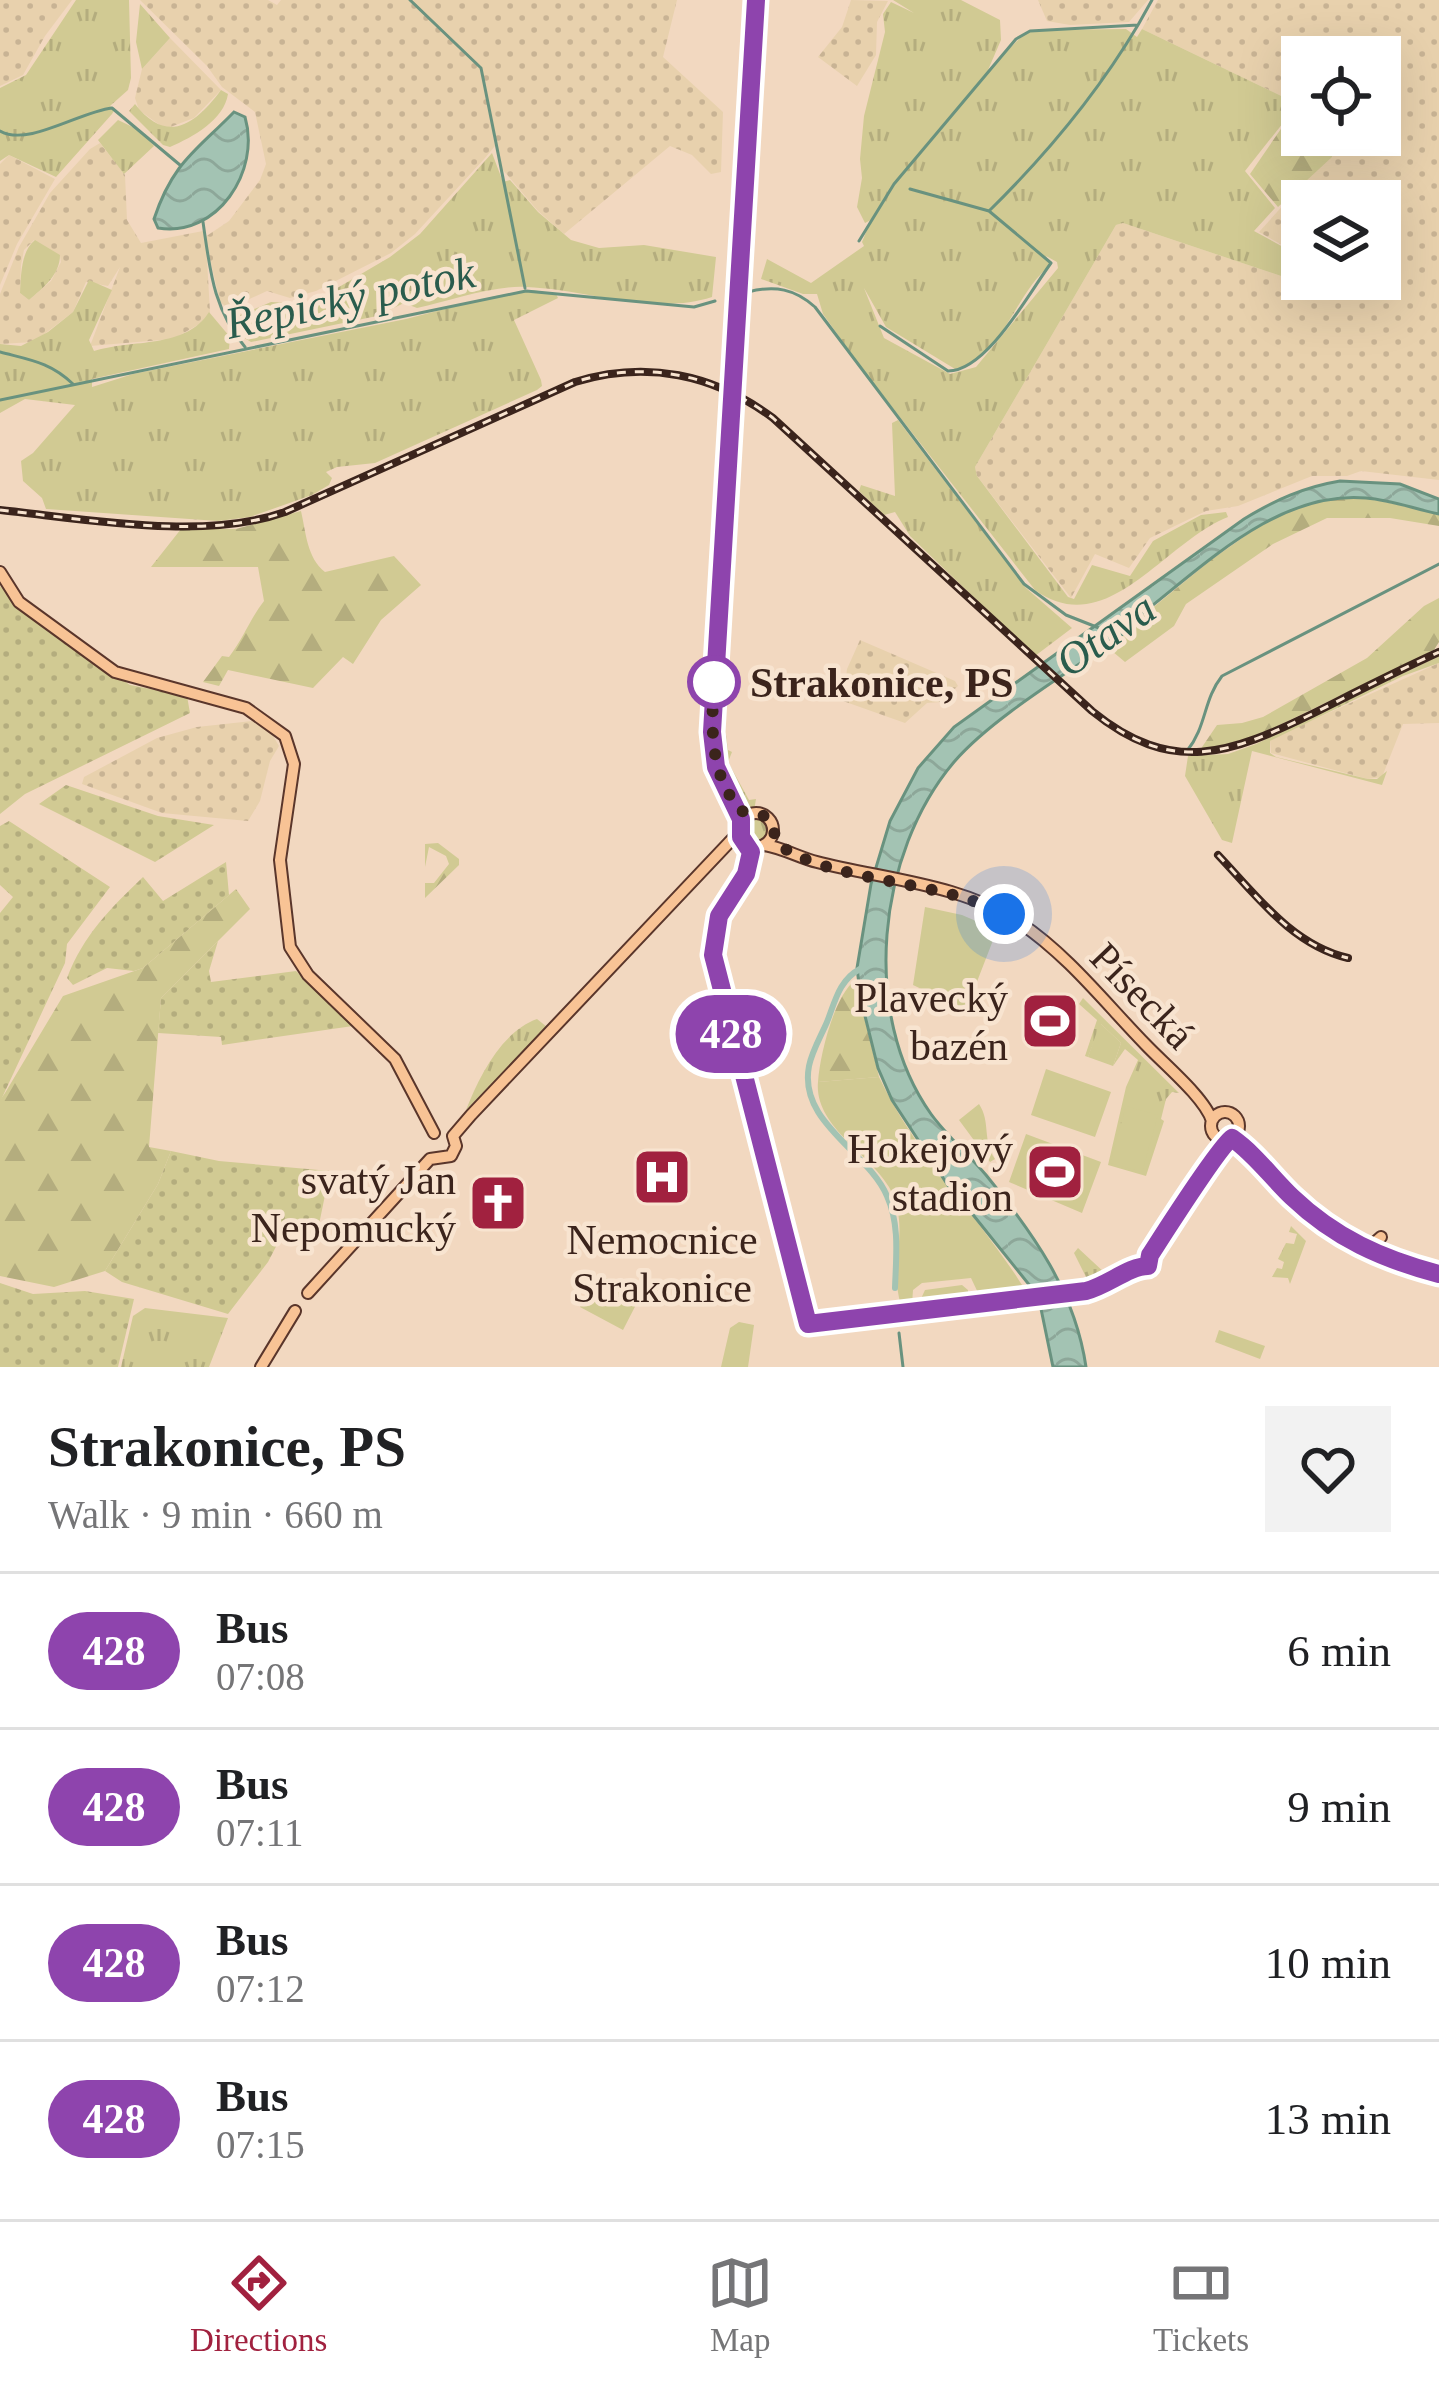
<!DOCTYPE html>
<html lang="en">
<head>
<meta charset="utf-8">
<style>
  body { margin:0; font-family:"Times New Roman",serif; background:#f2f2f2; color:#202124; height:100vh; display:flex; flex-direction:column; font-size:45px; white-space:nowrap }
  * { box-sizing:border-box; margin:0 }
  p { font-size:39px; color:#757577 }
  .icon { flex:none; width:66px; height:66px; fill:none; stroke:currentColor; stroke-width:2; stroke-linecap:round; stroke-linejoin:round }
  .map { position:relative; height:1367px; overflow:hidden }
  .panel { display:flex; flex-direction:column; background:#fff; flex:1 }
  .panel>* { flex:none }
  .badge { padding:0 24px; border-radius:39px; font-size:42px; line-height:78px }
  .buttons { position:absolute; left:1281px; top:36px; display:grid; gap:24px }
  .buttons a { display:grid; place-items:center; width:120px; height:120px; border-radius:0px; background:#fff; box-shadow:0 12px 48px #0002; font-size:60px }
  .you { position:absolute; width:60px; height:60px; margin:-30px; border:9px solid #fff; border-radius:50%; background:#1a73e8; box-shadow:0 0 0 18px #1a73e833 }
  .map>.badge { position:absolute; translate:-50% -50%; box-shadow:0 0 0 6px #fff }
  .round { display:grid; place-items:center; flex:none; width:126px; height:126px; border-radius:0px; background:#f2f2f2 }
  .head { display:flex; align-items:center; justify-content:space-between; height:204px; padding:0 48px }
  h1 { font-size:57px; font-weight:800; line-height:90px }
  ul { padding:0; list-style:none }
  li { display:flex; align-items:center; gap:36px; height:156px; padding:0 48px; border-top:3px solid #e0e0e0 }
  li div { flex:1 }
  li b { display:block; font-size:45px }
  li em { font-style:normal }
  li .badge { min-width:132px; font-weight:700; text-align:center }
  .menu { display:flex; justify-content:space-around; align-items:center; height:168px; border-top:3px solid #e0e0e0; background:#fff; font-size:33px; color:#757577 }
  .menu a { display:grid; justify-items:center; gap:6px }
  .menu .on { color:#a1213f }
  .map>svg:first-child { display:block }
  .farmland { fill:url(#farmland-dots); fill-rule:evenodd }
  .grass { fill:url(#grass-tufts); fill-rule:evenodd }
  .forest { fill:url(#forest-firs) }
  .park { fill:#d1ca93 }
  .garden { fill:url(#garden-dots) }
  .water { fill:url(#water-waves); stroke:#69927f; stroke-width:3 }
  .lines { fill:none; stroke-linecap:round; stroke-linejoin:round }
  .stream { stroke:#69927f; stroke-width:3 }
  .canal { stroke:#a3c3b3; stroke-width:6 }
  .major-casing { stroke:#5a362b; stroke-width:14 }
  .major { stroke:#f8c395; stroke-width:10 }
  .rail-casing { stroke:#3b241c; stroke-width:8 }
  .rail { stroke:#f8e4d0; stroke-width:3; stroke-dasharray:9; stroke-linecap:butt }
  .major-bridge-casing { stroke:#5a362b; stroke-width:14; stroke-linecap:butt }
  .major-bridge { stroke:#f8c395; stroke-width:10 }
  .line-casing { stroke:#fff; stroke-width:27 }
  .line { stroke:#8e44ad; stroke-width:18 }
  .walk { stroke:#3b241c; stroke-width:12; stroke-dasharray:0 21.6 }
  .stop-dot { fill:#fff; stroke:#8e44ad; stroke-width:6 }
  .labels { text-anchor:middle; stroke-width:9; stroke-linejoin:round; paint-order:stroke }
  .stop-label { font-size:42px; font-weight:bold; fill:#3b241c; stroke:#f8e4d0; text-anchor:start }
  .street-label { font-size:42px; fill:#3b241c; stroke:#f8e4d0 }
  .poi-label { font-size:42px; fill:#3b241c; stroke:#f8e4d0; text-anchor:end }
  .water-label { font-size:45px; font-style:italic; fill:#2a5c4d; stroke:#f8e4d0 }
</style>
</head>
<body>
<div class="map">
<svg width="1439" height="1367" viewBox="0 0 1439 1367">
  <defs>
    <pattern id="farmland-dots" width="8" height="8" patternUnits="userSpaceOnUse" patternTransform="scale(3)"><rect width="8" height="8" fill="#e8d1ad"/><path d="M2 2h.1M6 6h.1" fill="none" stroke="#c8b394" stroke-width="1.8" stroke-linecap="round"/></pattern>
    <pattern id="grass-tufts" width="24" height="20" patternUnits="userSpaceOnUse" patternTransform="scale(3)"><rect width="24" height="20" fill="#d1ca93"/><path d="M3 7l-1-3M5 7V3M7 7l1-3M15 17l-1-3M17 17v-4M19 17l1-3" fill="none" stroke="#b4ad7e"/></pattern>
    <pattern id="forest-firs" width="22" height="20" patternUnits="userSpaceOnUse" patternTransform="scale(3)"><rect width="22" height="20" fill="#d1ca93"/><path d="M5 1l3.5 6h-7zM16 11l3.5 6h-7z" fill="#b4ad7e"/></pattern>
    <pattern id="garden-dots" width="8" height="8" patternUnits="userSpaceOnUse" patternTransform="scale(3)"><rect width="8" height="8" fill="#d1ca93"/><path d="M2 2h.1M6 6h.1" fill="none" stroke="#b4ad7e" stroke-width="1.8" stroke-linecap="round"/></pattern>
    <pattern id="water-waves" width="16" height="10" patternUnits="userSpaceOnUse" patternTransform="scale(3)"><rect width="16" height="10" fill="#a3c3b3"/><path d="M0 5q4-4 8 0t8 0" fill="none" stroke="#8da799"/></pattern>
  </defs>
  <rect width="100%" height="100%" fill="#f2d8c0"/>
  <path class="farmland" d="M 0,0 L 72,0 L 45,36 L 23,75 L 0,86 Z
    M 140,0 L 268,0 L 277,5 L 281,0 L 677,0 L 663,57 L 723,112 L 721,172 L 711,174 L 692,155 L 670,146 L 564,234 L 538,211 L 502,169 L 488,101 L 495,146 L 485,158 L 415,234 L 391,253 L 316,291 L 290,298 L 267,291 L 234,306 L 225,306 L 220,302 L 206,242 L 210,312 L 203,322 L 173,339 L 90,346 L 120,267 L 108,286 L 86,282 L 73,312 L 34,342 L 0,344 L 0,294 L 19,247 L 50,193 L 90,149 L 100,143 L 125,175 L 127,220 L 141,243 L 203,231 L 205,237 L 229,221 L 260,180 L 266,164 L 255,112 L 222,87 L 207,66 ZM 34,240 L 60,256 L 61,262 L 51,281 L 29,300 L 20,293 L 21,265 L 24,250 Z
    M 851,0 L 888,1 L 877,22 L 876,55 L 857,86 L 818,57 L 842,27 Z
    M 1038,0 L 1148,0 L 1129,22 L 1070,25 L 1047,21 Z
    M 1158,0 L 1439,0 L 1439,480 L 1361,471 L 1347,476 L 1312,476 L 1238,506 L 1206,511 L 1150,538 L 1129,568 L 1095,554 L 1071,598 L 977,476 L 975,467 L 1116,225 L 1123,223 L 1284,277 L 1291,284 L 1293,295 L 1308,300 L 1323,279 L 1380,279 L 1380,201 L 1302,201 L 1302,256 L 1259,232 L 1335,148 L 1335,135 L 1380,135 L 1380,57 L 1302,57 L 1302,106 L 1142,29 Z
    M 170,38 L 221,90 L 194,118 L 165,129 L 139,110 L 135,98 L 142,69 Z
    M 9,155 L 55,179 L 17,244 L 0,285 L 0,164 Z
    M 860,640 L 955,681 L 958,686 L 940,702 L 927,703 L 905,723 L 843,701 L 847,669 Z
    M 1439,663 L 1439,723 L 1403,724 L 1382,777 L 1368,779 L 1271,753 L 1270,741 L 1284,733 Z
    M 252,721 L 269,729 L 279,746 L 270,761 L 260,801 L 248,821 L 162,813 L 82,784 L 84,777 L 157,738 L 197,727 Z"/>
  <path class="grass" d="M 76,0 L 129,0 L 131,78 L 128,90 L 110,106 L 115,109 L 112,114 L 56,177 L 9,155 L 0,161 L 0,88 L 26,75 Z
    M 893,0 L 961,0 L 1000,20 L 1001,40 L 988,70 L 1022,36 L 1034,30 L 1126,29 L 1137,37 L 1142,29 L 1298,104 L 1245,171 L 1275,208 L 1254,231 L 1296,254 L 1293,276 L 1284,277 L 1123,223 L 1116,225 L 975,467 L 977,476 L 1068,597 L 1074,599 L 1092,565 L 1130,576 L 1153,541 L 1201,515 L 1226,512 L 1228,517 C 1164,542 1107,642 1035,590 L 860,366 L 823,314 L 817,294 L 803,294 L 761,279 L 767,259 L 811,283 L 864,246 L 862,242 L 871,220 L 865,223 L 857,207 L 862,178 L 860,159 L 864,116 L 885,32 L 883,14 L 891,2 L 914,13 ZM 1046,256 L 1057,262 L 1058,268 L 976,367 L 950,374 L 884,338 L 864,288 L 886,327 L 955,369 C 1002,360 1016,290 1051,265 Z
    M 140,4 L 170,38 L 142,69 L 136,42 Z
    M 221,90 L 228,94 C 224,120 193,137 170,147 L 163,145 L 129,111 L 135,104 C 167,145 195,125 221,90 Z
    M 118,120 L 141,131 L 154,146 L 124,174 L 98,140 Z
    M 492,153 L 503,182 L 510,180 L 538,212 L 571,240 L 599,248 L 644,245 L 716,257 L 712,297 C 655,316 585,289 526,287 C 494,285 450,301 417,308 L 404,303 L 377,316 L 251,342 L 241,336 L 235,324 L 240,315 L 271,302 L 310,304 L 390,257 L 420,234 Z
    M 35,240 L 60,255 C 60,275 43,288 29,300 L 20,293 C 21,275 21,251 35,240 Z
    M 89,280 L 112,290 L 89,340 L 94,351 C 132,339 186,349 209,312 L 230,337 L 229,349 L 92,379 L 92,387 L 133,374 L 406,319 L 495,296 L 533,290 L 556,294 L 558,298 L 514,320 L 541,380 L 542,386 L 537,390 L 375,463 L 337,467 L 326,472 L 332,478 L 329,485 L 312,495 L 250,517 L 218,521 L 46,509 L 42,498 L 23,481 L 21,461 L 33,453 L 75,405 L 25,399 L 0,413 L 0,344 L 21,346 L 48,332 L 73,312 Z
    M 898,420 L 1026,588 L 1072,628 L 1035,656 L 910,536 L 895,512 L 884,515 L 859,491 L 861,485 L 895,496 L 892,423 Z
    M 1439,656 L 1439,663 L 1403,676 L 1270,741 L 1270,753 L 1276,757 L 1368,779 L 1377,779 L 1387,771 L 1382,785 L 1252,751 L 1232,843 L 1222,840 L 1185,776 L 1188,756 L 1228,754 L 1256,744 Z
    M 717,733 L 726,735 L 728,750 L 732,752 L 728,762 L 749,800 L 756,799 L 754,811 L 742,808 L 720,763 Z
    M744 830a13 13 0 1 1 26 0a13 13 0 1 1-26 0Z
    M 1083,998 L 1179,1093 L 1172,1092 L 1166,1099 L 1161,1119 L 1164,1121 L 1146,1176 L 1108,1165 L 1126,1087 L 1138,1060 L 1125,1049 L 1113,1066 L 1121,1043 L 1101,1024 L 1088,1057 L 1085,1056 L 1097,1020 L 1079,1004 Z
    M 537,1019 L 547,1027 L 466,1110 C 479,1077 501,1032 537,1019 Z
    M 1291,1226 L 1306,1241 L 1290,1284 L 1288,1278 L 1272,1277 L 1277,1268 L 1282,1269 L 1284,1262 L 1278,1259 L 1286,1243 L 1294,1244 L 1297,1234 L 1289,1232 Z
    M 1078,1248 L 1106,1274 L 1111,1274 L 1133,1257 L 1113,1275 L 1089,1283 L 1074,1253 Z
    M 962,1285 L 968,1290 L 968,1298 L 919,1303 L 925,1290 Z
    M 145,1308 L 228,1318 L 209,1367 L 121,1367 L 133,1316 Z"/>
  <path class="forest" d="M 1298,104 L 1302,108 L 1302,135 L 1334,135 L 1332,157 L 1278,207 L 1250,174 Z
    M 1363,497 L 1439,514 L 1439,526 L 1390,518 L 1327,518 L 1273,544 L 1186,604 L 1174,626 L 1125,662 L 1106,646 L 1211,560 L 1265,522 L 1314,501 Z
    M 301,511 C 306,533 307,558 325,572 L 394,556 L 421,585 L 381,620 L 353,664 L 343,657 L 313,688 L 228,670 L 219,686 L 203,682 L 222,656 L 229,657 C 243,639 250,619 264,601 L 258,567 L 151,567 L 181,529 L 236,529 Z
    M 1439,598 L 1439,642 L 1434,650 L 1253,738 L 1200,750 L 1217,725 L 1242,723 L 1263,717 L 1367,658 L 1424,606 Z
    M 438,843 L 459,859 L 459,865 L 425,898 L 425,883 L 434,883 L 449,864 L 446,856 L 429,847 L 425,867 L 425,844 Z
    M 236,889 L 250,909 L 161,998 L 149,1147 L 171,1151 L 158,1184 L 105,1271 L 54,1287 L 0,1276 L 0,1100 L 5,1093 L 63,996 L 143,968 Z
    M 855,980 L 879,1077 L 818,1082 C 820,1054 834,997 855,980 Z"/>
  <path class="park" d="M 925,907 L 962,915 L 997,930 L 966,1010 L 913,985 Z
    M 1100,1023 L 1121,1043 L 1113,1066 L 1088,1057 Z
    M 1046,1069 L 1111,1092 L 1095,1137 L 1031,1115 Z
    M 879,1077 C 916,1155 978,1215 1024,1288 L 1022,1293 L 980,1297 L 971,1278 L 922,1283 L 913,1290 L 912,1304 L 901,1305 C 888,1265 912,1227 889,1187 C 869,1153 814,1126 818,1082 Z
    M 979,1104 C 991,1122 982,1140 995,1159 L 990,1162 L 959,1120 Z
    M 1126,1106 L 1158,1115 L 1142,1172 L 1110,1163 Z
    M 1026,1134 L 1101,1162 L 1082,1213 L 1009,1182 Z
    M 602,1276 L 641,1295 L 623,1330 L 580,1307 L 596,1280 Z
    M 739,1322 L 754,1325 L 748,1367 L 721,1367 L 730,1328 Z
    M 1219,1330 L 1265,1346 L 1260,1359 L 1215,1342 Z"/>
  <path class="garden" d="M 0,586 L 29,616 L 130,685 L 187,696 L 190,713 L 25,794 L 0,814 Z
    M 66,785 L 158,816 L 214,825 L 155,862 L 39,804 Z
    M 9,821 L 110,887 L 67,944 L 65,963 L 0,1102 L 0,913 L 13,897 L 0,885 L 0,826 Z
    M 226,862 L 229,895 L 143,968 L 134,971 L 107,968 L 73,985 L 67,978 C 84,934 110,909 143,877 L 163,901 Z
    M 218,941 L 209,971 L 211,982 L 296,971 L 353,1026 L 222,1045 L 221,1037 L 158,1033 L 161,998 Z
    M 171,1151 L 219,1161 L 330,1171 L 316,1239 L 282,1235 L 268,1262 L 228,1314 L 122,1282 L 105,1271 L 158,1184 Z
    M 0,1283 L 33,1294 L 85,1291 L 134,1299 L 118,1367 L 0,1367 Z"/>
  <path class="water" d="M 234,112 L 245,117 C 261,171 217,238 158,228 L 154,219 C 173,162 196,151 234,112 Z
    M 1340,481 L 1400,484 L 1439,499 L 1439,514 C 1414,509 1392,500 1366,498 C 1278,490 1204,566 1139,616 L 1122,635 C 1071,671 993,717 954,762 C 877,853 860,1014 931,1114 C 947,1136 968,1154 986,1175 C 1033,1233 1075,1291 1086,1367 L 1053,1367 L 1040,1304 L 1031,1287 L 962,1201 L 966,1197 L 954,1185 L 949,1187 L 892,1100 L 878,1068 L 861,1000 L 857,968 L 871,884 L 890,821 L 918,768 L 954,727 L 1244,519 C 1275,500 1304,487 1340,481 Z"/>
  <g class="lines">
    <path class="stream" d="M 410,0 L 481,68 L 525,288
      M 0,131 C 28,147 79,112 112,108 L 180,165
      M 910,189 L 989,211
      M 203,222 C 210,270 213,309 245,347
      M 859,241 L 894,184 L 1016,39 L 1030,31 L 1138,25 L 1152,0
      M 748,292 C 775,285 795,289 815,307 L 1024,584 L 1066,615 L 1099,628
      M 880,326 L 948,371 C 987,371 1029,293 1051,263 L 989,211 C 1046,155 1097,94 1138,25
      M 0,352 C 30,360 50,362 73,384
      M 0,400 L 526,291 L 694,307 L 715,301
      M 1187,751 C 1207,726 1203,700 1222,676 L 1439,564
      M 951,1186 L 962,1198
      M 899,1333 L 903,1367"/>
    <path class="canal" d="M 860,969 C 839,980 835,1002 827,1022 C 821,1036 812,1051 809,1066 C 798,1123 868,1151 887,1196 C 900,1225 896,1257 895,1288"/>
    <defs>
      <path id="major" d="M 739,272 L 756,0
        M 729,448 L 712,739 L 716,767 L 741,823
        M 0,572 L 19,602 L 115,672 L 246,708 L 285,736 L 294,764 L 280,860 L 290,947 L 308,975 L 395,1059 L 434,1133
        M739 830a17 17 0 1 1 34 0a17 17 0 1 1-34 0Z
        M 765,845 C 783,848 800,858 817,862 C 883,879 963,884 1020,923 C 1068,955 1106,1004 1146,1045 C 1164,1064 1205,1098 1212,1121
        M1211 1126a14 14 0 1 1 28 0a14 14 0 1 1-28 0Z
        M 1232,1139 C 1255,1154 1272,1179 1292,1197 C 1336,1238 1382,1259 1439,1274
        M 1357,1243 L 1372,1245 L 1381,1237
        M 308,1293 L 430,1159 L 451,1156 L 456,1146 L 453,1136 L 471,1115 L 739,832
        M 261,1367 L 295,1311"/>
    </defs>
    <use href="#major" class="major-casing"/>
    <use href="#major" class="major"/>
    <defs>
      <path id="rail" d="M 0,510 C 86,519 204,541 285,512 L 575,382 C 646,360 714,374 773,418 L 1092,711 C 1172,776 1230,754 1314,713 C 1356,692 1397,671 1439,652
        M 1218,855 C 1256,895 1292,945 1348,958"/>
    </defs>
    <use href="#rail" class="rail-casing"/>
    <use href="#rail" class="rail"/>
    <defs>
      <path id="major-bridge" d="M 729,448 L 739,272"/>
    </defs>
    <use href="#major-bridge" class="major-bridge-casing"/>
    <use href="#major-bridge" class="major-bridge"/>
  </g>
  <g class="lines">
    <defs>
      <path id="line" d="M 756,0 L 712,732 L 716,767 L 741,819 L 741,837 L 751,852 L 746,874 L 719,916 L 713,955 L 808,1324 L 1086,1291 C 1107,1286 1129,1266 1148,1266 L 1150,1255 C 1163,1235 1220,1145 1232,1138 C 1255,1154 1272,1178 1292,1197 C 1335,1238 1382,1259 1439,1274"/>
    </defs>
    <use href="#line" class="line-casing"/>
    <use href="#line" class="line"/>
    <path class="walk" d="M 714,682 L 714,675 C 712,724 707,771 741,811 L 761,814 L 770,820 L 778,844 C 830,883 940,879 1004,914"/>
  </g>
  <defs>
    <symbol id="stadium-square" viewBox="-11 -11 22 22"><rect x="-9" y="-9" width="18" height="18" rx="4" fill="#a1213f" stroke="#f8e4d0"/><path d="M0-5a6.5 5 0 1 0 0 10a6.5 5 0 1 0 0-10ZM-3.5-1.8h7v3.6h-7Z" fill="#fff"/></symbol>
    <symbol id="hospital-square" viewBox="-11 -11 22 22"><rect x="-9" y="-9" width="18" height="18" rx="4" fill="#a1213f" stroke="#f8e4d0"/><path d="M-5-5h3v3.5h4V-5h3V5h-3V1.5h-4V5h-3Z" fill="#fff"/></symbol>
    <symbol id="church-square" viewBox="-11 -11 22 22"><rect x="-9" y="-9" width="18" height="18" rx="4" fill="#a1213f" stroke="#f8e4d0"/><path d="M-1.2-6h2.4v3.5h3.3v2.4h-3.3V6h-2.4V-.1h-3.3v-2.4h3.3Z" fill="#fff"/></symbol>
  </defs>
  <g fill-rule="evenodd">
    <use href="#stadium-square" x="1017" y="988" width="66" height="66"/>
    <use href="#stadium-square" x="1022" y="1139" width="66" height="66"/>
    <use href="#hospital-square" x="629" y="1144" width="66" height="66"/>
    <use href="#church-square" x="465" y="1170" width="66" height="66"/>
  </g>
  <circle class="stop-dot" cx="714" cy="682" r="24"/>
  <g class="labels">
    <g class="stop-label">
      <text x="750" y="697">Strakonice, PS</text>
    </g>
    <g class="street-label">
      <text transform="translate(1143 995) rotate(46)" y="15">Písecká</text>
    </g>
    <g class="poi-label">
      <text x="1008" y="1012">Plavecký<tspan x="1008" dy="48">bazén</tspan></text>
      <text x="1013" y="1163">Hokejový<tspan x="1013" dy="48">stadion</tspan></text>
      <text x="456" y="1194">svatý Jan<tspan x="456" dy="48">Nepomucký</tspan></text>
      <text x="662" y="1254" text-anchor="middle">Nemocnice<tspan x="662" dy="48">Strakonice</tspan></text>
    </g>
    <g class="water-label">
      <text transform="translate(350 297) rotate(-12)" y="16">Řepický potok</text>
      <text transform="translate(1105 634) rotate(-35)" y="16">Otava</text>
    </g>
  </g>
</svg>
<div class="buttons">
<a><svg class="icon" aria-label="locate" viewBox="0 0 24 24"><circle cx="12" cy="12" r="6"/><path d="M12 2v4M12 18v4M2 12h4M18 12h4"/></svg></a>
<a><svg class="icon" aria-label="layers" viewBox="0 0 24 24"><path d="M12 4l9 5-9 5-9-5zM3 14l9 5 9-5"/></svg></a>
</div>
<div class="you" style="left:1004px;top:914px"></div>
<b class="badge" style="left:731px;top:1034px;background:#8e44ad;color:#fff">428</b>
</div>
<section class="panel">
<div class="head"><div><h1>Strakonice, PS</h1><p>Walk · 9 min · 660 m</p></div><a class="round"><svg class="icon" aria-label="heart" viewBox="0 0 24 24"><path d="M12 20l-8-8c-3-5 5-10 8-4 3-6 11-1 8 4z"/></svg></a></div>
<ul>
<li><span class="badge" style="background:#8e44ad;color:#fff">428</span><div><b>Bus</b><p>07:08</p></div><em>6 min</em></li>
<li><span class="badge" style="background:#8e44ad;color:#fff">428</span><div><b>Bus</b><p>07:11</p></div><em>9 min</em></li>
<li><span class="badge" style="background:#8e44ad;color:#fff">428</span><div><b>Bus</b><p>07:12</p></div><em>10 min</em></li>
<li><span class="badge" style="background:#8e44ad;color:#fff">428</span><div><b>Bus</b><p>07:15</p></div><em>13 min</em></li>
</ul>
</section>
<nav class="menu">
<a class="on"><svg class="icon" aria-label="directions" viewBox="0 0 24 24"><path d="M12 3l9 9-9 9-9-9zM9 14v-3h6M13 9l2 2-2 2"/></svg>Directions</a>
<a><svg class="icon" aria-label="map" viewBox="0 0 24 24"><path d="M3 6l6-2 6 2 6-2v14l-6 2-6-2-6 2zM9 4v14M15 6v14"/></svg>Map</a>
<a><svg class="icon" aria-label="tickets" viewBox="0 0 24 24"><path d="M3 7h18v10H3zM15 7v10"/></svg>Tickets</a>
</nav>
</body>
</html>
